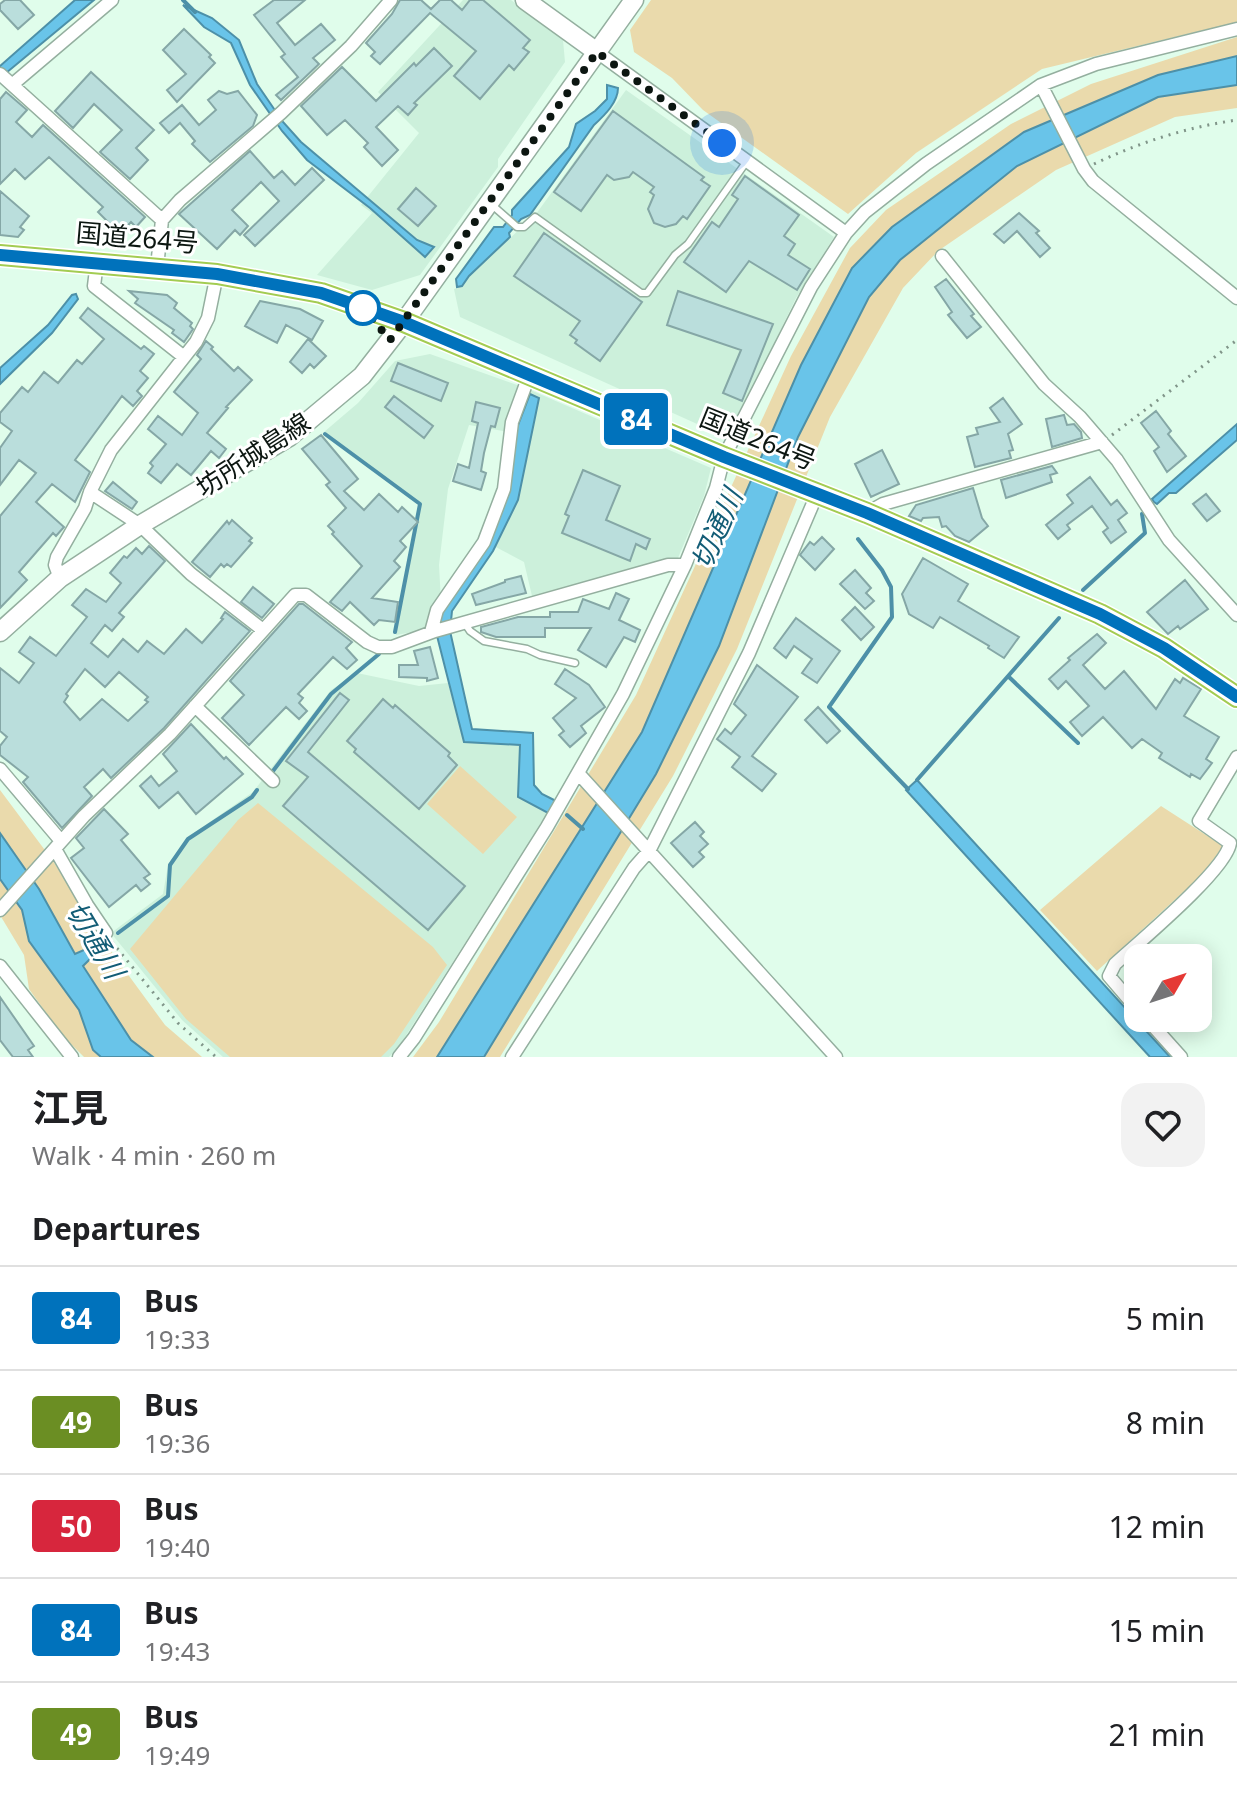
<!DOCTYPE html>
<html lang="en">
<head>
<meta charset="utf-8">
<style>
  body { margin:0; font-family:"Noto Sans","Noto Sans JP",sans-serif; background:#f2f2f2; color:#202124; height:100vh; display:flex; flex-direction:column; font-size:30px; white-space:nowrap }
  * { box-sizing:border-box; margin:0 }
  p { font-size:26px; color:#757577 }
  .icon { flex:none; width:44px; height:44px; fill:none; stroke:currentColor; stroke-width:2; stroke-linecap:round; stroke-linejoin:round }
  .map { position:relative; height:1057px; overflow:hidden }
  .drawer { display:flex; flex-direction:column; background:#fff; flex:1 }
  .drawer>* { flex:none }
  .badge { padding:0 16px; border-radius:6px; font-size:28px; line-height:52px }
  .needle { width:52px; rotate:51deg }
  .controls { position:absolute; left:1124px; top:944px; display:grid; gap:16px }
  .controls a { display:grid; place-items:center; width:88px; height:88px; border-radius:16px; background:#fff; box-shadow:0 4px 20px #0003; font-size:40px }
  .you { position:absolute; width:40px; height:40px; margin:-20px; border:6px solid #fff; border-radius:50%; background:#1a73e8; box-shadow:0 0 0 12px #1a73e833 }
  .map>.badge { position:absolute; translate:-50% -50%; box-shadow:0 0 0 4px #fff }
  h2 { padding:0 32px; font-size:30px; line-height:72px }
  .round { display:grid; place-items:center; flex:none; width:84px; height:84px; border-radius:24px; background:#f2f2f2 }
  .summary { display:flex; align-items:center; justify-content:space-between; height:136px; padding:0 32px }
  h1 { font-size:38px; font-weight:700; line-height:60px }
  ul { padding:0; list-style:none }
  li { display:flex; align-items:center; gap:24px; height:104px; padding:0 32px; border-top:2px solid #e0e0e0 }
  li div { flex:1 }
  li b { display:block; font-size:30px }
  li em { font-style:normal }
  li .badge { min-width:88px; font-weight:700; text-align:center }
  .map>svg:first-child { display:block }
  .built { fill:#ccf0db }
  .green { fill:#eadaac }
  .water { fill:#69c4e9; stroke:#4d90a8; stroke-width:2 }
  .lines { fill:none; stroke-linecap:round; stroke-linejoin:round }
  .stream { stroke:#4d90a8; stroke-width:4 }
  .building { fill:#badedc; stroke:#85a7a6; stroke-width:2; fill-rule:evenodd }
  .lane-casing { stroke:#94af9f; stroke-width:9 }
  .street-casing { stroke:#94af9f; stroke-width:15 }
  .secondary-casing { stroke:#94af9f; stroke-width:21 }
  .highway-casing { stroke:#fff; stroke-width:25 }
  .path { stroke:#809589; stroke-width:3; stroke-dasharray:2 6; stroke-linecap:butt }
  .lane { stroke:#fff; stroke-width:6 }
  .street { stroke:#fff; stroke-width:12 }
  .secondary { stroke:#fff; stroke-width:18 }
  .highway { stroke:#a3cc52; stroke-width:22 }
  .line-casing { stroke:#fff; stroke-width:18 }
  .line { stroke:#0072bc; stroke-width:12 }
  .walk { stroke:#0c1611; stroke-width:8; stroke-dasharray:0 14.4 }
  .stop-dot { fill:#fff; stroke:#0072bc; stroke-width:4 }
  .labels { text-anchor:middle; stroke-width:6; stroke-linejoin:round; paint-order:stroke }
  .street-label { font-size:26px; fill:#0c1611; stroke:#fff }
  .water-label { font-size:28px; font-style:italic; fill:#135d76; stroke:#fff }
</style>
</head>
<body>
<div class="map">
<svg width="1237" height="1057" viewBox="0 0 1237 1057">
  <rect width="100%" height="100%" fill="#e0fdeb"/>
  <path class="built" d="M 463,0 L 511,0 L 563,40 L 565,62 L 498,159 L 498,167 L 420,275 L 372,290 L 317,275 L 372,213 L 361,205 L 419,133 L 378,92 Z
    M 626,90 L 834,237 L 796,298 L 741,412 L 726,437 L 460,317 L 454,289 L 462,286 L 469,276 L 536,214 Z
    M 430,354 L 528,389 L 711,468 L 704,496 L 678,558 L 532,596 L 524,562 L 488,543 L 509,493 L 515,433 L 469,425 L 448,489 L 439,565 L 441,601 L 435,628 L 396,635 L 420,504 L 324,432 L 358,403 L 395,361 Z
    M 357,673 L 419,686 L 448,683 L 464,741 L 520,745 L 518,797 L 548,813 L 398,1048 L 389,1057 L 223,1057 L 182,1020 L 111,933 L 163,894 L 168,865 L 188,837 L 253,792 L 331,690 Z"/>
  <path class="green" d="M 651,0 L 1237,0 L 1237,22 L 1042,69 L 916,153 L 848,214 L 703,110 L 672,78 L 634,52 L 630,30 Z
    M 1237,37 L 1237,56 L 1158,75 L 852,268 L 801,365 L 642,732 L 437,1057 L 413,1057 L 439,1022 L 636,695 L 791,356 L 850,248 L 886,210 L 1011,124 L 1091,84 Z
    M 1237,85 L 1237,108 L 1175,117 L 1056,170 L 938,251 L 903,288 L 830,417 L 737,649 L 673,776 L 500,1057 L 484,1057 L 656,774 L 719,646 L 798,437 L 869,297 L 900,260 L 1017,166 L 1158,97 Z
    M 460,766 L 517,817 L 483,854 L 427,804 Z
    M 0,790 L 53,861 L 102,939 L 165,1025 L 202,1057 L 153,1057 L 131,1040 L 83,966 L 97,952 L 75,955 L 39,889 L 0,833 Z
    M 258,803 L 433,947 L 447,965 L 394,1044 L 381,1057 L 230,1057 L 186,1019 L 130,949 L 238,820 Z
    M 1161,806 L 1223,846 L 1203,874 L 1097,971 L 1040,910 Z
    M 0,879 L 22,910 L 29,941 L 79,1010 L 93,1050 L 101,1057 L 84,1057 L 62,1035 L 29,989 L 24,955 L 0,915 Z"/>
  <path class="water" d="M 75,0 L 94,0 L 0,78 L 0,66 Z
    M 183,5 L 212,18 L 239,40 L 257,84 L 283,122 L 301,142 L 417,240 L 434,247 L 425,257 L 370,208 L 307,160 L 282,131 L 250,85 L 231,43 L 204,27 Z
    M 1237,56 L 1237,85 L 1158,97 L 1017,166 L 900,260 L 869,297 L 798,437 L 719,646 L 656,774 L 484,1057 L 437,1057 L 642,732 L 801,365 L 852,268 L 892,227 L 1024,132 L 1158,75 Z
    M 607,85 L 618,88 C 618,102 605,115 594,125 L 530,215 L 521,219 L 509,233 L 510,237 L 469,276 L 462,286 L 457,287 L 456,279 L 494,227 L 503,227 L 512,215 L 512,210 L 569,147 L 576,124 L 595,111 L 607,99 Z
    M 76,294 L 78,299 L 52,333 L 0,384 L 0,368 L 48,325 L 72,295 Z
    M 530,394 L 539,398 L 518,500 L 493,551 L 452,611 L 450,631 L 472,729 L 533,733 L 534,785 L 542,794 L 556,801 L 548,813 L 518,797 L 520,745 L 464,742 L 435,628 L 438,616 L 488,543 L 509,493 L 515,433 Z
    M 1237,424 L 1237,440 L 1176,493 L 1169,493 L 1157,504 L 1154,502 L 1152,499 Z
    M 917,780 L 1170,1057 L 1150,1057 L 906,790 Z
    M 0,833 L 39,889 L 75,954 L 93,946 L 97,952 L 83,966 L 131,1040 L 153,1057 L 101,1057 L 93,1050 L 79,1010 L 29,941 L 22,910 L 0,879 Z"/>
  <g class="lines">
    <path class="stream" d="M 183,0 L 195,12
      M 325,434 L 420,504 L 395,632
      M 858,539 L 882,570 L 891,587 L 892,617 L 829,707 L 908,789
      M 1083,590 L 1145,533 L 1142,514
      M 1009,677 L 1078,743
      M 273,771 L 331,694 L 379,654
      M 917,780 L 1059,618
      M 567,815 L 583,829
      M 118,933 L 168,896 L 170,865 L 188,839 L 252,797 L 257,790"/>
  </g>
  <path class="building" d="M 5,0 L 20,0 L 34,15 L 18,29 L 0,10 L 0,4 Z
    M 274,0 L 305,0 L 277,23 L 295,45 L 321,24 L 335,40 L 313,58 L 319,64 L 281,100 L 276,95 L 298,77 L 281,57 L 285,54 L 254,15 Z
    M 400,0 L 421,0 L 431,9 L 440,0 L 451,0 L 462,10 L 470,0 L 483,0 L 530,40 L 523,48 L 529,52 L 514,70 L 509,65 L 480,99 L 454,76 L 476,51 L 430,13 L 380,64 L 371,56 L 375,52 L 366,43 L 392,14 Z
    M 184,29 L 211,55 L 209,57 L 215,63 L 177,102 L 167,90 L 186,74 L 163,50 Z
    M 434,48 L 452,66 L 414,103 L 417,105 L 408,115 L 398,106 L 376,127 L 398,150 L 382,166 L 364,147 L 368,143 L 345,120 L 327,135 L 301,106 L 342,67 L 376,101 L 414,63 L 416,66 Z
    M 91,72 L 154,130 L 136,148 L 148,160 L 130,179 L 100,152 L 122,130 L 94,104 L 73,128 L 55,111 Z
    M 219,91 L 227,94 L 238,91 L 257,115 L 253,126 L 210,162 L 192,144 L 195,141 L 180,123 L 169,133 L 160,123 L 182,105 L 199,125 L 216,110 L 208,100 Z
    M 6,92 L 27,110 L 16,122 L 32,137 L 43,125 L 145,217 L 136,227 L 131,222 L 120,234 L 98,212 L 103,207 L 49,157 L 25,179 L 15,169 L 0,184 L 0,99 Z
    M 613,111 L 704,177 L 701,180 L 710,186 L 687,219 L 683,216 L 676,224 L 665,227 L 654,223 L 648,209 L 654,195 L 650,192 L 654,187 L 633,172 L 629,177 L 614,180 L 607,175 L 581,211 L 554,192 Z
    M 250,151 L 274,178 L 282,171 L 295,185 L 312,168 L 324,180 L 255,246 L 244,235 L 279,201 L 261,182 L 232,210 L 248,226 L 240,235 L 235,230 L 217,249 L 179,214 Z
    M 745,176 L 799,215 L 784,236 L 795,244 L 788,255 L 810,269 L 797,290 L 749,261 L 726,292 L 684,262 L 712,222 L 719,227 L 738,199 L 732,195 Z
    M 416,188 L 436,206 L 418,226 L 398,209 Z
    M 0,191 L 29,216 L 20,227 L 24,230 L 18,237 L 0,235 Z
    M 1019,213 L 1039,231 L 1036,233 L 1050,248 L 1040,257 L 1017,231 L 1004,243 L 994,234 Z
    M 544,233 L 642,302 L 600,361 L 575,343 L 577,340 L 570,335 L 580,321 L 514,276 Z
    M 946,279 L 974,314 L 971,316 L 981,327 L 967,338 L 948,315 L 952,312 L 935,287 Z
    M 129,291 L 167,295 L 177,303 L 174,308 L 192,323 L 190,326 L 193,329 L 184,342 L 172,333 L 174,330 L 135,303 L 138,299 Z
    M 678,291 L 773,324 L 742,401 L 723,393 L 741,350 L 667,325 Z
    M 260,301 L 300,309 L 323,321 L 312,340 L 286,325 L 277,343 L 245,326 Z
    M 88,308 L 141,349 L 144,346 L 154,354 L 140,371 L 148,378 L 137,391 L 142,396 L 133,406 L 122,396 L 75,460 L 90,472 L 75,502 L 52,484 L 36,502 L 64,527 L 56,536 L 53,533 L 19,572 L 27,580 L 0,608 L 0,516 L 36,473 L 19,460 L 0,485 L 0,448 L 12,431 L 0,422 L 0,413 L 22,387 L 28,392 L 44,372 L 58,383 L 77,360 L 82,364 L 104,339 L 80,318 Z
    M 308,339 L 326,356 L 314,368 L 310,364 L 302,373 L 290,362 Z
    M 206,341 L 213,347 L 211,349 L 234,371 L 238,367 L 252,380 L 226,407 L 228,408 L 207,433 L 226,449 L 219,458 L 211,451 L 191,475 L 177,464 L 161,483 L 148,473 L 153,466 L 150,463 L 166,444 L 148,429 L 158,416 L 182,435 L 198,413 L 174,392 L 201,359 L 197,355 Z
    M 398,363 L 448,383 L 441,401 L 391,381 Z
    M 394,396 L 433,426 L 424,438 L 385,407 Z
    M 1003,398 L 1022,424 L 1008,434 L 1013,450 L 1009,451 L 1011,458 L 975,467 L 967,437 L 978,434 L 976,428 L 1000,422 L 990,408 Z
    M 476,402 L 500,408 L 495,427 L 491,426 L 484,453 L 481,471 L 486,473 L 481,490 L 453,481 L 458,464 L 469,468 L 478,423 L 472,421 Z
    M 1156,411 L 1171,431 L 1168,434 L 1186,456 L 1167,472 L 1154,451 L 1159,447 L 1141,423 Z
    M 1064,415 L 1067,425 L 1074,424 L 1081,432 L 1082,438 L 1052,447 L 1046,419 Z
    M 321,435 L 358,479 L 344,491 L 364,510 L 379,494 L 398,512 L 402,507 L 418,522 L 400,541 L 406,547 L 394,561 L 400,567 L 372,598 L 398,602 L 395,622 L 379,620 L 374,625 L 350,602 L 342,611 L 330,602 L 362,566 L 332,534 L 334,532 L 328,526 L 346,508 L 326,485 L 330,482 L 302,449 Z
    M 882,450 L 899,484 L 871,497 L 855,464 Z
    M 1052,466 L 1057,473 L 1050,475 L 1052,482 L 1006,498 L 1001,480 Z
    M 583,470 L 620,486 L 606,520 L 650,539 L 646,549 L 636,544 L 630,561 L 562,533 L 569,516 L 565,514 Z
    M 1090,477 L 1111,505 L 1117,500 L 1127,513 L 1118,520 L 1126,532 L 1111,543 L 1103,532 L 1108,528 L 1092,506 L 1067,525 L 1070,529 L 1058,539 L 1046,525 L 1073,503 L 1067,495 Z
    M 113,482 L 137,502 L 132,509 L 105,491 Z
    M 973,488 L 982,518 L 988,526 L 969,542 L 955,536 L 946,526 L 942,527 L 939,517 L 923,518 L 921,521 L 909,516 L 916,505 Z
    M 1206,494 L 1220,511 L 1207,521 L 1193,504 Z
    M 232,520 L 252,538 L 249,541 L 252,543 L 231,567 L 227,564 L 224,567 L 221,564 L 210,577 L 192,562 L 227,521 L 229,524 Z
    M 822,537 L 834,549 L 815,570 L 800,555 L 810,542 L 814,545 Z
    M 149,546 L 165,561 L 119,613 L 124,617 L 112,631 L 105,625 L 91,643 L 108,657 L 123,639 L 138,652 L 147,641 L 164,654 L 186,629 L 202,643 L 223,619 L 221,618 L 225,612 L 250,631 L 164,728 L 111,778 L 103,769 L 84,787 L 92,796 L 62,828 L 23,782 L 28,777 L 0,755 L 0,746 L 7,737 L 0,731 L 0,668 L 19,683 L 34,663 L 19,652 L 30,637 L 56,656 L 87,617 L 72,605 L 86,589 L 106,602 L 121,583 L 110,573 L 124,556 L 127,558 L 136,548 L 142,554 ZM 85,669 L 105,687 L 119,672 L 148,697 L 145,700 L 148,702 L 128,721 L 102,699 L 80,720 L 64,702 L 68,696 L 66,694 Z
    M 923,558 L 968,584 L 958,601 L 1019,637 L 1004,658 L 988,648 L 989,646 L 940,617 L 933,628 L 909,614 L 902,594 Z
    M 855,570 L 871,588 L 866,593 L 874,601 L 865,609 L 840,584 Z
    M 521,576 L 526,593 L 476,605 L 472,594 L 505,582 L 505,580 Z
    M 1185,580 L 1208,609 L 1180,629 L 1178,626 L 1168,634 L 1147,612 Z
    M 253,587 L 274,604 L 262,618 L 241,602 Z
    M 616,593 L 629,599 L 619,620 L 640,630 L 635,642 L 624,637 L 606,667 L 578,650 L 591,628 L 545,628 L 545,637 L 496,637 L 481,632 L 481,627 L 518,617 L 550,617 L 550,612 L 578,612 L 583,599 L 609,609 Z
    M 299,604 L 303,604 L 352,642 L 346,648 L 357,660 L 347,669 L 333,657 L 298,694 L 303,698 L 299,703 L 307,711 L 299,719 L 286,707 L 249,745 L 222,718 L 244,695 L 230,681 Z
    M 855,607 L 874,627 L 861,640 L 842,620 Z
    M 796,618 L 840,651 L 817,683 L 802,673 L 812,659 L 794,646 L 786,658 L 774,648 Z
    M 1097,634 L 1106,643 L 1083,665 L 1105,689 L 1124,671 L 1156,709 L 1175,679 L 1180,683 L 1183,678 L 1201,689 L 1184,716 L 1219,737 L 1206,759 L 1212,763 L 1200,779 L 1191,774 L 1190,777 L 1159,758 L 1162,753 L 1142,739 L 1132,748 L 1103,717 L 1082,736 L 1070,722 L 1089,706 L 1066,681 L 1058,689 L 1049,679 L 1070,660 L 1068,658 Z
    M 430,647 L 438,678 L 427,681 L 427,678 L 399,677 L 399,665 L 418,665 L 414,651 Z
    M 757,665 L 798,697 L 752,756 L 776,774 L 762,791 L 732,767 L 740,757 L 717,739 L 725,729 L 731,734 L 746,715 L 734,704 Z
    M 565,669 L 589,685 L 605,707 L 581,726 L 586,733 L 570,747 L 559,735 L 564,731 L 553,718 L 576,698 L 555,684 Z
    M 340,693 L 349,700 L 308,752 L 465,886 L 428,930 L 283,806 L 308,777 L 286,761 Z
    M 383,699 L 393,708 L 395,705 L 450,753 L 448,756 L 457,765 L 419,809 L 354,752 L 356,749 L 347,741 Z
    M 818,707 L 840,731 L 827,743 L 805,720 Z
    M 191,724 L 224,759 L 226,757 L 243,774 L 196,814 L 178,792 L 159,808 L 140,786 L 151,776 L 159,786 L 177,771 L 163,754 Z
    M 104,809 L 128,834 L 121,840 L 150,874 L 144,878 L 150,884 L 141,891 L 136,885 L 109,907 L 71,858 L 84,848 L 76,838 Z
    M 695,822 L 704,832 L 700,836 L 708,844 L 699,852 L 704,857 L 693,867 L 671,843 Z
    M 0,997 L 34,1046 L 28,1050 L 33,1057 L 13,1057 L 0,1040 Z"/>
  <g class="lines">
    <defs>
      <path id="lane" d="M 492,205 L 517,227 L 524,227 L 535,217 L 641,293 L 647,293 L 675,255 L 688,244 L 747,161
        M 464,622 L 470,631 L 484,641 L 527,649 L 540,655 L 575,663"/>
      <path id="street" d="M 597,52 L 846,233
        M 0,74 L 162,220
        M 13,84 L 112,0
        M 1041,85 L 1084,169 L 1093,181 L 1237,298
        M 942,256 L 1044,384 L 1080,417 L 1117,460 L 1169,540 L 1237,615
        M 97,262 L 94,286 L 184,357
        M 157,267 L 162,220 L 180,200 L 281,113 L 351,46 L 391,0
        M 90,492 L 140,525 L 191,574 L 263,630
        M 867,513 L 883,504 L 1102,442
        M 60,578 L 55,565 L 57,557 L 85,508 L 90,492 L 111,450 L 196,342 L 208,318 L 217,274
        M 431,632 L 437,610 L 484,542 L 504,489 L 512,422 L 530,373
        M 195,706 L 273,781
        M 0,769 L 61,841
        M 578,773 L 836,1057
        M 55,849 L 87,905 L 106,933
        M 0,910 L 84,816 L 170,734 L 295,595 L 306,595 L 367,642 L 378,647 L 392,647 L 435,631 L 668,565 L 685,565
        M 0,966 L 72,1057
        M 1138,1010 L 1109,976 L 1115,964 C 1138,943 1227,869 1230,843 L 1199,821 L 1237,757
        M 1146,1018 L 1181,1057
        M 399,1057 L 414,1038 L 547,827 L 623,694 L 685,565 L 716,488 L 724,457 L 811,287 L 846,233 L 865,212 L 926,164 L 1041,85 L 1096,64 L 1237,29
        M 512,1057 L 634,868 L 649,851 L 749,653 L 817,494"/>
      <path id="secondary" d="M 525,0 L 597,52
        M 0,632 L 60,578 L 140,525 L 289,437 L 362,376 L 404,322 L 634,0"/>
      <path id="highway" d="M 0,255 L 217,274 L 321,293 L 404,322 L 724,457 L 867,513 L 1100,614 L 1164,648 L 1237,697"/>
    </defs>
    <use href="#lane" class="lane-casing"/>
    <use href="#street" class="street-casing"/>
    <use href="#secondary" class="secondary-casing"/>
    <use href="#highway" class="highway-casing"/>
    <path class="path" d="M 1094,164 C 1140,142 1188,127 1237,120
      M 1112,435 L 1237,340
      M 112,942 L 178,1023 L 216,1057"/>
    <use href="#lane" class="lane"/>
    <use href="#street" class="street"/>
    <use href="#secondary" class="secondary"/>
    <use href="#highway" class="highway"/>
  </g>
  <g class="lines">
    <defs>
      <path id="line" d="M 0,255 L 217,274 L 321,293 L 404,322 L 724,457 L 867,513 L 1100,614 L 1164,648 L 1237,697"/>
    </defs>
    <use href="#line" class="line-casing"/>
    <use href="#line" class="line"/>
    <path class="walk" d="M 363,308 L 390,340 L 597,52 L 722,143"/>
  </g>
  <circle class="stop-dot" cx="363" cy="308" r="16"/>
  <g class="labels">
    <g class="street-label">
      <text transform="translate(137 238) rotate(5)" y="9">国道264号</text>
      <text transform="translate(758 439) rotate(22)" y="9">国道264号</text>
      <text transform="translate(253 455) rotate(-33)" y="9">坊所城島線</text>
    </g>
    <g class="water-label">
      <text transform="translate(717 529) rotate(-66)" y="10">切通川</text>
      <text transform="translate(95 940) rotate(59)" y="10">切通川</text>
    </g>
  </g>
</svg>
<div class="controls">
<a><svg class="needle" viewBox="-14 -14 28 28"><path d="M0-13l5 13h-10z" fill="#e53935"/><path d="M0 13l5-13h-10z" fill="#757577"/></svg></a>
</div>
<div class="you" style="left:722px;top:143px"></div>
<b class="badge" style="left:636px;top:419px;background:#0072bc;color:#fff">84</b>
</div>
<section class="drawer">
<div class="summary"><div><h1>江見</h1><p>Walk · 4 min · 260 m</p></div><a class="round"><svg class="icon" aria-label="heart" viewBox="0 0 24 24"><path d="M12 20l-8-8c-3-5 5-10 8-4 3-6 11-1 8 4z"/></svg></a></div>
<h2>Departures</h2>
<ul>
<li><span class="badge" style="background:#0072bc;color:#fff">84</span><div><b>Bus</b><p>19:33</p></div><em>5 min</em></li>
<li><span class="badge" style="background:#6b8e23;color:#fff">49</span><div><b>Bus</b><p>19:36</p></div><em>8 min</em></li>
<li><span class="badge" style="background:#d7263d;color:#fff">50</span><div><b>Bus</b><p>19:40</p></div><em>12 min</em></li>
<li><span class="badge" style="background:#0072bc;color:#fff">84</span><div><b>Bus</b><p>19:43</p></div><em>15 min</em></li>
<li><span class="badge" style="background:#6b8e23;color:#fff">49</span><div><b>Bus</b><p>19:49</p></div><em>21 min</em></li>
</ul>
</section>
</body>
</html>
